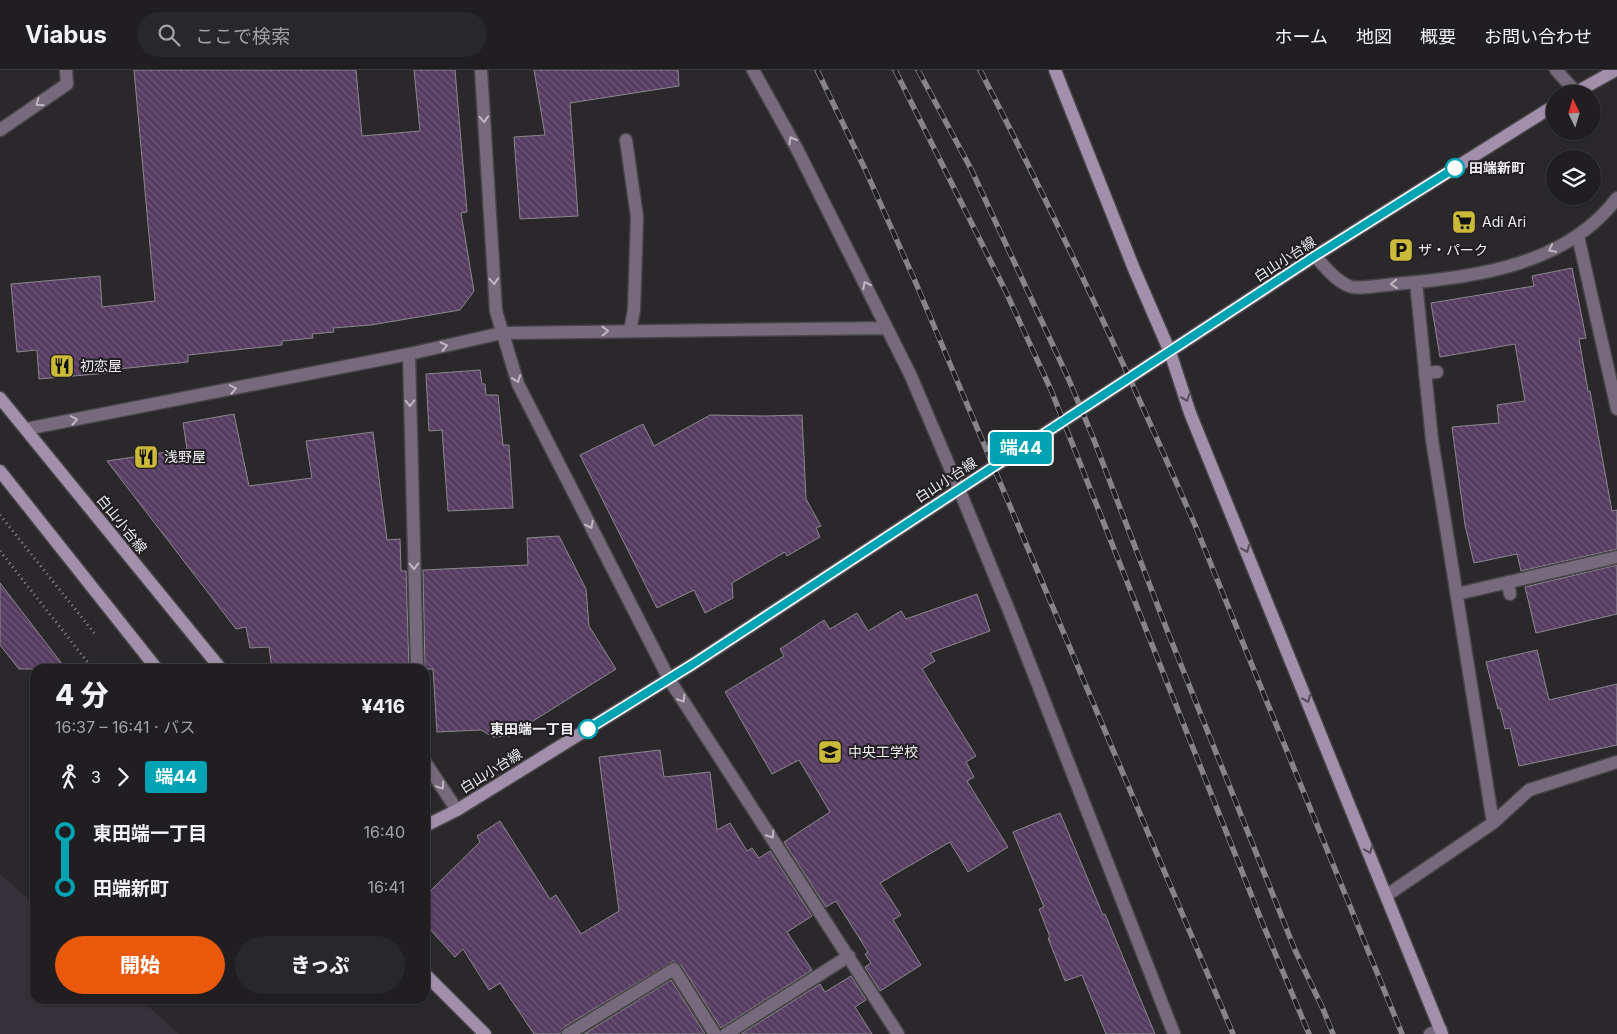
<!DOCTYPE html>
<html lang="ja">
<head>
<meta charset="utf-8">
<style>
  body { margin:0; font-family:Inter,"Noto Sans JP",sans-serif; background:#28272a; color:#f1f3f6; height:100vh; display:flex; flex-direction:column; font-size:19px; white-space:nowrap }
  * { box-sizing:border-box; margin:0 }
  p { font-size:16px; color:#a2a2a5 }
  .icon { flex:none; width:28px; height:28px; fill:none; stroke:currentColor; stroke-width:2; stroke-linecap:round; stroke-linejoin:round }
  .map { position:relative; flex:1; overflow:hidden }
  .sheet { position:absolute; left:30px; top:594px; width:400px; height:340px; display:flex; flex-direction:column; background:#201e21; border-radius:15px; box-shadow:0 1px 4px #0004,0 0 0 1px #3d3c3f }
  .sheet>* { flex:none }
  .badge { padding:0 10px; border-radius:4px; font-size:18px; line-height:32px }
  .needle { width:32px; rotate:355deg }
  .fabs { position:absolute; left:1546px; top:15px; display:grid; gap:10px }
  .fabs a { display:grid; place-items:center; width:55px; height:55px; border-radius:50%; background:#201e21; box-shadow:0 1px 4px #0004,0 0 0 1px #3d3c3f; font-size:25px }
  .map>.badge { position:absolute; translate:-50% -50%; box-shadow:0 0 0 2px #fff }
  .legs { display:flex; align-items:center; gap:8px; height:55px; padding:0 25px; font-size:16px }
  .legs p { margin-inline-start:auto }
  .head { display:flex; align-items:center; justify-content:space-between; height:85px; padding:0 25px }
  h1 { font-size:28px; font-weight:800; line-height:38px }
  .primary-button { display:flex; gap:10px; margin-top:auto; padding:10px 25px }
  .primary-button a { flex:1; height:58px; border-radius:30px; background:#ea580c; color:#fff; font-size:20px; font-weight:800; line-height:58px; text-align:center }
  .primary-button a+a { background:#28272a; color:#f1f3f6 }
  ul { padding:0 25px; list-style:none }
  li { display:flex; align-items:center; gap:18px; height:55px; font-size:19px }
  li i { display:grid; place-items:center; width:8px; height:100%; margin:0 6px; background:currentColor }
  li i::after { content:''; width:12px; height:12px; margin:-6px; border:4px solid; border-radius:50%; background:#201e21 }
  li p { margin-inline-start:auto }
  li:first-child i { background:linear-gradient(#0000 50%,currentColor 0) }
  li:last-child i { background:linear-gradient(currentColor 50%,#0000 0) }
  header { display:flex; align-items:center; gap:30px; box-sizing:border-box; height:70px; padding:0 25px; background:#201e21; border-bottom:1px solid #3d3c3f }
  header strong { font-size:24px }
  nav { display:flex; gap:28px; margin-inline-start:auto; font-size:18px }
  .search { width:350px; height:45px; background:#28272a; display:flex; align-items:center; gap:12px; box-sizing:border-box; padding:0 18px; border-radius:28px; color:#a2a2a5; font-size:19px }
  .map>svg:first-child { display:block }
  .built { fill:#363039 }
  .building { fill:url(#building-back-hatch); stroke:#8a888c }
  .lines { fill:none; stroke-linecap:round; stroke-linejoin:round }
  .lane-casing { stroke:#464447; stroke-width:15 }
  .street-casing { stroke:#464447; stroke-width:15 }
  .secondary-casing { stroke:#464447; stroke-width:15 }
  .path { stroke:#918e92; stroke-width:3; stroke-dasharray:1 4; stroke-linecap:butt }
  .lane { stroke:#776a7c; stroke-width:12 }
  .street { stroke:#776a7c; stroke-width:12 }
  .secondary { stroke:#a28fab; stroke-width:12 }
  .rail-casing { stroke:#868487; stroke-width:5.5 }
  .rail { stroke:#211f22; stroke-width:4; stroke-dasharray:11; stroke-linecap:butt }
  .oneway { stroke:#bfb9c2 }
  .oneway2 { stroke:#554c59 }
  .line-1-casing { stroke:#fff; stroke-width:11 }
  .line-1 { stroke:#00a3b4; stroke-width:8 }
  .stop-1-dot { fill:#fff; stroke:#00a3b4; stroke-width:2.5 }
  .labels { text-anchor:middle; stroke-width:4; stroke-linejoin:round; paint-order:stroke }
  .stop-label { font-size:14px; font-weight:bold; fill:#efedf0; stroke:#211f22; text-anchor:start }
  .poi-label { font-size:14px; fill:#efedf0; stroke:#211f22; text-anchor:start }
  .street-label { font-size:14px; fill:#efedf0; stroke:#211f22 }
</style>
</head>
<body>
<header>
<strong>Viabus</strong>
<div class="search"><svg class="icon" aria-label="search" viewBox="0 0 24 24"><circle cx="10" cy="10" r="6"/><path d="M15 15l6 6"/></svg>ここで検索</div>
<nav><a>ホーム</a><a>地図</a><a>概要</a><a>お問い合わせ</a></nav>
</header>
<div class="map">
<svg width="1617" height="964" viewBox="0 0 1617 964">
  <defs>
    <pattern id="building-back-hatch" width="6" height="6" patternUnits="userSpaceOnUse" patternTransform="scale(1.25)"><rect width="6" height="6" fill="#563c61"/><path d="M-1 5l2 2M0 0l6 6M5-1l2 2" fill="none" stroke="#6f5878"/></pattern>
  </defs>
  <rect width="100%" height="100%" fill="#2b282c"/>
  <path class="built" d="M 0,804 L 35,835 L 35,929 L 140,929 L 179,964 L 0,964 Z"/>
  <path class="building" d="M 134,0 L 356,0 L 362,66 L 420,61 L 414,0 L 455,0 L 467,142 L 461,143 L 474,221 L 460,240 L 371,255 L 333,258 L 334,262 L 312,264 L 313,268 L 282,271 L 282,275 L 188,285 L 188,292 L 108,300 L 108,303 L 39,309 L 37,280 L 17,282 L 11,214 L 100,206 L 102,237 L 155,231 Z
    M 534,0 L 678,0 L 679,16 L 570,33 L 578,146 L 520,149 L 514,67 L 545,65 Z
    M 1572,198 L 1586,268 L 1579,269 L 1588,321 L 1590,321 L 1612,441 L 1617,440 L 1617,479 L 1521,501 L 1517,484 L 1474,493 L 1465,455 L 1452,357 L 1499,353 L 1497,335 L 1525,331 L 1515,274 L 1440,287 L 1431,233 L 1534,216 L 1532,206 Z
    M 480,300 L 482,314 L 485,314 L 486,325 L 498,325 L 503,375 L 509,375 L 513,438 L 448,441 L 442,360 L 429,361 L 426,304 Z
    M 234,344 L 249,416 L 312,408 L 306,371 L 373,362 L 387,470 L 400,469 L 401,501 L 406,501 L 409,599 L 272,599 L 269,577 L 250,578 L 246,557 L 236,559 L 107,391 L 187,379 L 183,353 Z
    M 710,345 L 764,346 L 802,345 L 806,429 L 821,456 L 816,458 L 820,467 L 787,486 L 785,482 L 732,513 L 733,528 L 705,543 L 694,520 L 657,538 L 580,385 L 643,354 L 654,376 Z
    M 559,466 L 586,519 L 589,556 L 616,599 L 509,666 L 493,667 L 481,660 L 437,662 L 433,599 L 425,599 L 423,500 L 528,495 L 527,468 Z
    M 1617,495 L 1617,544 L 1536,563 L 1525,517 Z
    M 0,513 L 66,599 L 19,599 L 0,575 Z
    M 977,524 L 990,561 L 930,583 L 935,591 L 922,599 L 976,686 L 966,692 L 974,707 L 967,711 L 1008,777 L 968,802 L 950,772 L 880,813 L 901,845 L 893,850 L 921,895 L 880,921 L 865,897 L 871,893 L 865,884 L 868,882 L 836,831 L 826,837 L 784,772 L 830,742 L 799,690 L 772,704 L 725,622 L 784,586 L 780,579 L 824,550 L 830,559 L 857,543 L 868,561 L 901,541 L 906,549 Z
    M 1537,580 L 1549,630 L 1617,614 L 1617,675 L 1519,696 L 1510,658 L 1505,659 L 1500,638 L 1498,639 L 1486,592 Z
    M 660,680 L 664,707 L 710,702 L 717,760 L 730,753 L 747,781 L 752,778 L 759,788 L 770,781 L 812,846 L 787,862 L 812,900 L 721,958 L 681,895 L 673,891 L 564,957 L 560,964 L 534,964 L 500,913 L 489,920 L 463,879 L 455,887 L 426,855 L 425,826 L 480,772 L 477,766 L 500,751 L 550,829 L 556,825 L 581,864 L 619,841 L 599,687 Z
    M 1060,743 L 1103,845 L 1105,844 L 1155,964 L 1106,964 L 1082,905 L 1065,911 L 1048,868 L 1050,867 L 1039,839 L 1044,837 L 1013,762 Z
    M 851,906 L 866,930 L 855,937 L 872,964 L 741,964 L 820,914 L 825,922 Z
    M 671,910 L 705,964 L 584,964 Z"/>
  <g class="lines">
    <defs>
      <path id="lane" d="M 626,70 L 637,147 L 634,240 L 630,261
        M 1578,166 L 1617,339
        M 409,284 L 417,599
        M 1425,303 L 1437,302
        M 1508,512 L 1510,524
        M 425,692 L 457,740"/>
      <path id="street" d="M 481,0 L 496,241 L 518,314 L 669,609 L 898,964
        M 753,0 L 797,79 L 910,304 L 959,419 L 1012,548 L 1174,964
        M 1556,0 L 1576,22
        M 0,60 L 67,14 L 66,0
        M 1315,186 C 1325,197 1335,210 1349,216 C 1357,220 1384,215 1394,214 C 1472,208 1566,196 1617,128
        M 1416,212 L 1432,370 L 1493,753
        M 26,359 L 409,284 L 502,263 L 887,258
        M 1457,524 L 1617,487
        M 1387,825 L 1493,753 L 1529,720 L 1617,692
        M 568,964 L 674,899 L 715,964
        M 726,964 L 849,886
        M 1430,964 L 1441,960"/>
      <path id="secondary" d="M 1055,0 L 1134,199 L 1170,282 L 1190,343 L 1442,964
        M 1573,24 L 1616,0
        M 0,328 L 221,599
        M 0,401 L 157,599
        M 425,756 L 457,740 L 693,594 L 1315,186 L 1555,35
        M 425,904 L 485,964"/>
    </defs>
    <use href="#lane" class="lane-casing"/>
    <use href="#street" class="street-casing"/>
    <use href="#secondary" class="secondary-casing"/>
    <path class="path" d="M 0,445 L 95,564
      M 0,481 L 93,599"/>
    <use href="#lane" class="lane"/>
    <use href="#street" class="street"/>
    <use href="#secondary" class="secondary"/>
    <defs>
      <path id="rail" d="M 817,0 L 865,99 L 915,211 L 1233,964
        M 895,0 L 1006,222 L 1051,320 L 1262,852 L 1309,964
        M 918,0 L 971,99 L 1069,310 L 1092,365 L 1167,560 L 1295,880 L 1323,939 L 1333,964
        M 980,0 C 1057,149 1128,301 1195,455 L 1402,964"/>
    </defs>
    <use href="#rail" class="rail-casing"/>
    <use href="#rail" class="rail"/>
  </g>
  <defs><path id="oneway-chevron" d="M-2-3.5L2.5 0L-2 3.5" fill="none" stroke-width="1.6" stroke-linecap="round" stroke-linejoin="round" transform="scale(1.25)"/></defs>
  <g class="oneway">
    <use href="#oneway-chevron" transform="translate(39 33) rotate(145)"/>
    <use href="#oneway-chevron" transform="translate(484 49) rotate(86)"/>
    <use href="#oneway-chevron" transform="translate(792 70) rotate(-119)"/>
    <use href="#oneway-chevron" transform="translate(1552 179) rotate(153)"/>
    <use href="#oneway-chevron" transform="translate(494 211) rotate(86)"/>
    <use href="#oneway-chevron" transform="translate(1394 214) rotate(176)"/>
    <use href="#oneway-chevron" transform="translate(866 215) rotate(-117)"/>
    <use href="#oneway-chevron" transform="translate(605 261) rotate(-1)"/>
    <use href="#oneway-chevron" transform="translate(444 276) rotate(-13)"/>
    <use href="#oneway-chevron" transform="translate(517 309) rotate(70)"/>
    <use href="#oneway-chevron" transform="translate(233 319) rotate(-11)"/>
    <use href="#oneway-chevron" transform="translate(410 333) rotate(89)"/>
    <use href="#oneway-chevron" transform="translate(74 350) rotate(-11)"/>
    <use href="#oneway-chevron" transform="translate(590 455) rotate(63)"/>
    <use href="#oneway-chevron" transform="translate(414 496) rotate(89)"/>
    <use href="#oneway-chevron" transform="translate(682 629) rotate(58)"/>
    <use href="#oneway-chevron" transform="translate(441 716) rotate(56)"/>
    <use href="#oneway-chevron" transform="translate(771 765) rotate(57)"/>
  </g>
  <g class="oneway2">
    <use href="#oneway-chevron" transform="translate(1186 328) rotate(71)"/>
    <use href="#oneway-chevron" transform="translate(1246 479) rotate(68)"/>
    <use href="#oneway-chevron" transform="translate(1307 629) rotate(68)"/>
    <use href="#oneway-chevron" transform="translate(1369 780) rotate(68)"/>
  </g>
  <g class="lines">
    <defs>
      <path id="line-1" d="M 588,659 L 693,594 L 1315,186 L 1455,98"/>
    </defs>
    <use href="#line-1" class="line-1-casing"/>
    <use href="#line-1" class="line-1"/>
  </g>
  <defs>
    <symbol id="supermarket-square" viewBox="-11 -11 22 22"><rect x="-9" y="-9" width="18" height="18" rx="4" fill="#cbba39" stroke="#211f22"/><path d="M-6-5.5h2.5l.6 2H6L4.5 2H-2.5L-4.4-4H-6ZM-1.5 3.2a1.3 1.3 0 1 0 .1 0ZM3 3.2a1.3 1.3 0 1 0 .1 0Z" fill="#111"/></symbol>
    <symbol id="parking-square" viewBox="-11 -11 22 22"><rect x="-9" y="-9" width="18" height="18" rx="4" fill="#cbba39" stroke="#211f22"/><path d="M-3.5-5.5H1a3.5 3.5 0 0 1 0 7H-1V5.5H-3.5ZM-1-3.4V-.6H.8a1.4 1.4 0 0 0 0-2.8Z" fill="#111"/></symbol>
    <symbol id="restaurant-square" viewBox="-11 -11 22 22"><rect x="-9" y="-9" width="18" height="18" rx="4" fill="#cbba39" stroke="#211f22"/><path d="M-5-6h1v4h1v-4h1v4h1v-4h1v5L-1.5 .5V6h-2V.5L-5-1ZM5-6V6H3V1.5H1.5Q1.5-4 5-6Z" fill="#111"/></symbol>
    <symbol id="school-square" viewBox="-11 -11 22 22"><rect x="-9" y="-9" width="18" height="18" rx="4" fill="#cbba39" stroke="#211f22"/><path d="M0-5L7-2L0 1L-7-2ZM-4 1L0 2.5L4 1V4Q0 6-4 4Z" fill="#111"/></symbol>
  </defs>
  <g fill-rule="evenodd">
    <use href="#supermarket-square" x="1450" y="138" width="28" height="28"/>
    <use href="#parking-square" x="1387" y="166" width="28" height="28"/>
    <use href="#restaurant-square" x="48" y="282" width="28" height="28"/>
    <use href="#restaurant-square" x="132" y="373" width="28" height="28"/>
    <use href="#school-square" x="816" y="668" width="28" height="28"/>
  </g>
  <g class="stop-1-dot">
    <circle cx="1455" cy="98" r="9"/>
    <circle cx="588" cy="659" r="9"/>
  </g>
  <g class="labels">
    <g class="stop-label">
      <text x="1469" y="103">田端新町</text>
      <text x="574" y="664" text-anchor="end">東田端一丁目</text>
    </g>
    <g class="poi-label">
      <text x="1482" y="157">Adi Ari</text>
      <text x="1418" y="185">ザ・パーク</text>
      <text x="80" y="301">初恋屋</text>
      <text x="164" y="392">浅野屋</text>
      <text x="848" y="687">中央工学校</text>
    </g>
    <g class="street-label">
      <text transform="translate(1285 189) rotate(-33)" y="5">白山小台線</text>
      <text transform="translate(946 410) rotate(-33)" y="5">白山小台線</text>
      <text transform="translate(122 454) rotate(51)" y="5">白山小台線</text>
      <text transform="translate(491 701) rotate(-32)" y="5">白山小台線</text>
    </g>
  </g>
</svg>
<div class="fabs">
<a><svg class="needle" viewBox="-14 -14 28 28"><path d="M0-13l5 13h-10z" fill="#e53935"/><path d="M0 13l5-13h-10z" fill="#a2a2a5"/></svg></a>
<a><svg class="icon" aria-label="layers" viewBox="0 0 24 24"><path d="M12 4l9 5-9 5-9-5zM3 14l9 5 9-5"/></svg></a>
</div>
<b class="badge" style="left:1021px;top:378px;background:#00a3b4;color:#fff">端44</b>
<section class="sheet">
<div class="head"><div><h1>4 分</h1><p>16:37 – 16:41 · バス</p></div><b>¥416</b></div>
<div class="legs"><svg class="icon" aria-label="walk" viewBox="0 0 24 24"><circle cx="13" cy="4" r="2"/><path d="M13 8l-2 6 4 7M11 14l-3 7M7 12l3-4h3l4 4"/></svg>3<svg class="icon" aria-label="forward" viewBox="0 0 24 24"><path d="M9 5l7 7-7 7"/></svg><b class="badge" style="background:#00a3b4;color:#fff">端44</b></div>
<ul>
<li><i style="color:#00a3b4"></i><b>東田端一丁目</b><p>16:40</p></li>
<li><i style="color:#00a3b4"></i><b>田端新町</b><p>16:41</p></li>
</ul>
<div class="primary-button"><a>開始</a><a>きっぷ</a></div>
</section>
</div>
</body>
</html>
